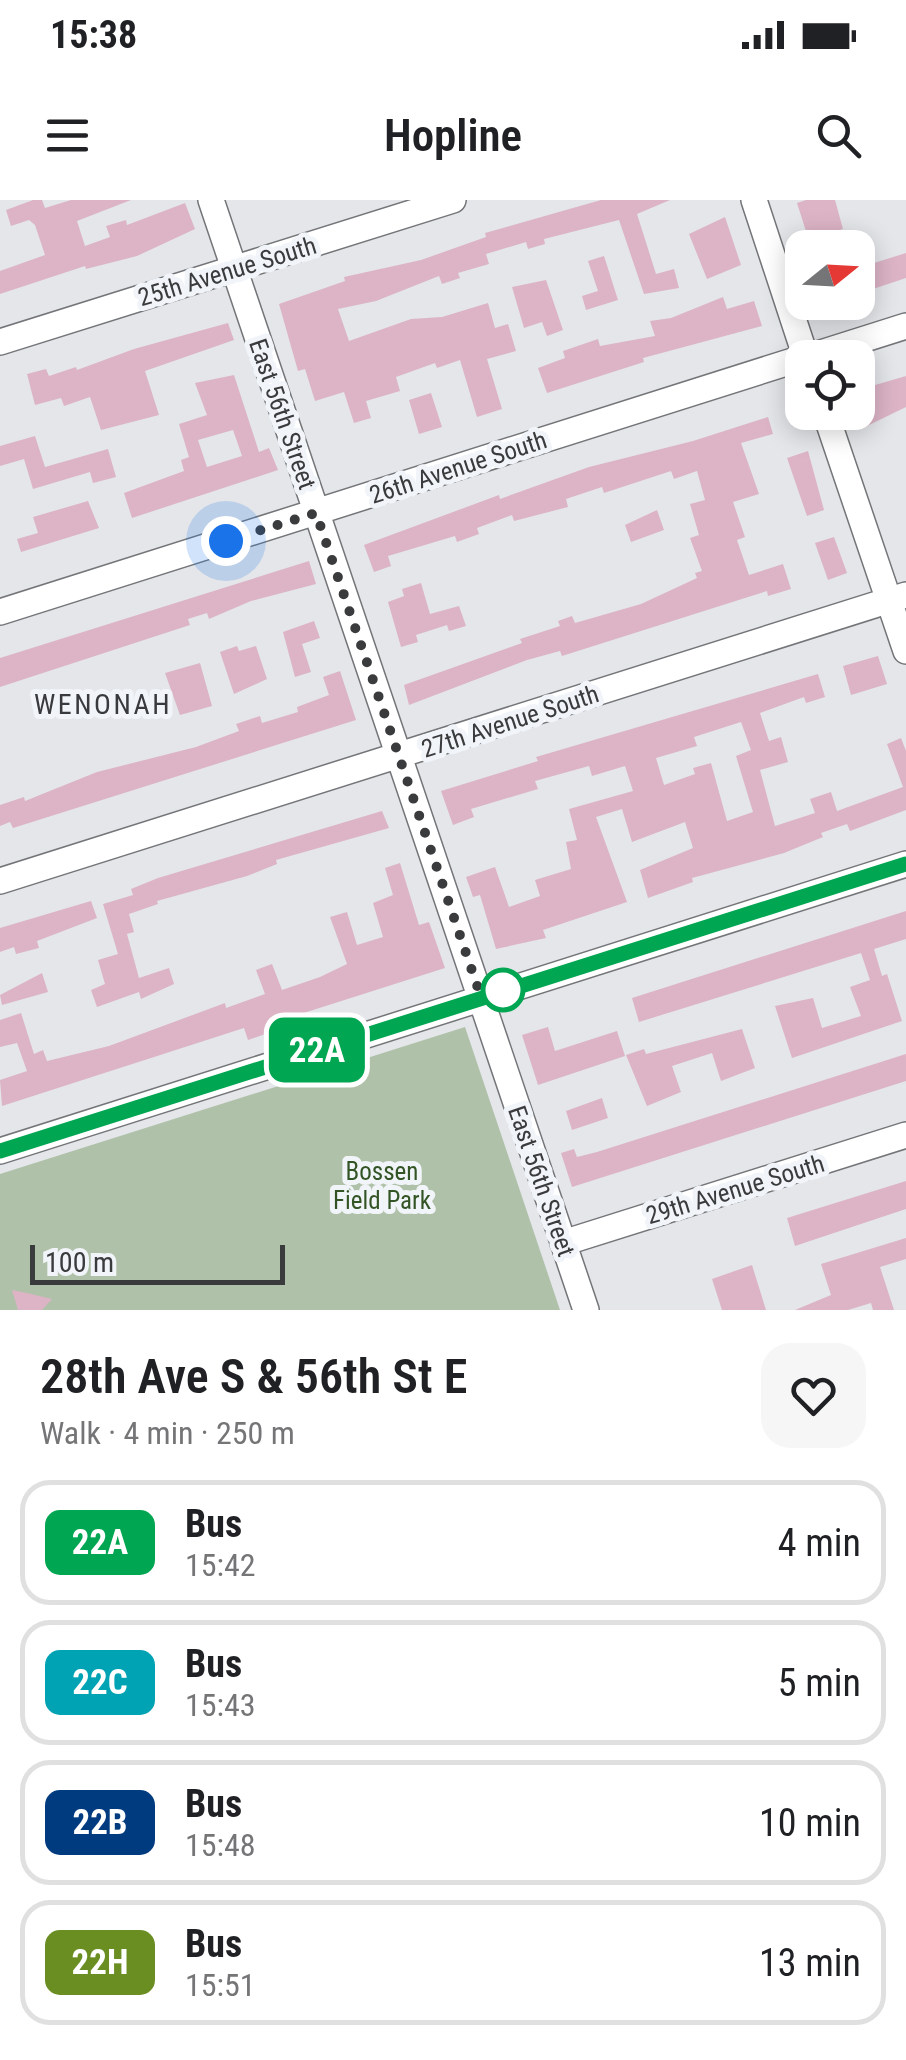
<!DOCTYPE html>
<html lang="en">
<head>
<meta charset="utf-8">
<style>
  body { margin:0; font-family:"Roboto Condensed",sans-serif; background:#f6f6f6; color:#202124; height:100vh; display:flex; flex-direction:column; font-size:38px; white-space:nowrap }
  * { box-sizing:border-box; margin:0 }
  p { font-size:32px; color:#757577 }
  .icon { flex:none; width:55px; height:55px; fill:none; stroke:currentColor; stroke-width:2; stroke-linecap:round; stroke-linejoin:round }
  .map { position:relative; height:1110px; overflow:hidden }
  .side { display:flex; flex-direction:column; background:#fff; flex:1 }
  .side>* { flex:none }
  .badge { padding:0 20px; border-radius:15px; font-size:35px; line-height:65px }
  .needle { width:65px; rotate:72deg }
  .fabs { position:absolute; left:785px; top:30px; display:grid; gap:20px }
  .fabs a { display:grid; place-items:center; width:90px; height:90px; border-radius:20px; background:#fff; box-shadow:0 5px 25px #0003; font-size:50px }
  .scale { position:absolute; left:30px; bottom:25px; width:255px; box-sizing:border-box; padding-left:10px; border:5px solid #3a3b3d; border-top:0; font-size:28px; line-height:35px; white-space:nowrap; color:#3a3b3d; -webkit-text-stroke:8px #f1f4f8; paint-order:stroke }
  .you { position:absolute; width:50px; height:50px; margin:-25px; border:8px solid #fff; border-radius:50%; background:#1a73e8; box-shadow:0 0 0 15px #1a73e833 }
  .map>.badge { position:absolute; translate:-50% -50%; box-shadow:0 0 0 5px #fff }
  .round { display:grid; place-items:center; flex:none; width:105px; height:105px; border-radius:30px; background:#f6f6f6 }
  .headline { display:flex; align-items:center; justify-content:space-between; height:170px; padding:0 40px }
  h1 { font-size:48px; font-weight:600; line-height:75px }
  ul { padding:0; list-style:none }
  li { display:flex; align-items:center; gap:30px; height:125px; margin:0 20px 15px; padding:0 20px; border:5px solid #e0e0e0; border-radius:30px }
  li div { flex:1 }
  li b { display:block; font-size:38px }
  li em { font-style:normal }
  li .badge { min-width:110px; font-weight:700; text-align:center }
  .status { display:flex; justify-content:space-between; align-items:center; height:70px; padding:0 50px; background:#fff; direction:ltr }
  .status svg { height:28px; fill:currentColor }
  header { display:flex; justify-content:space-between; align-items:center; height:130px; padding:0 40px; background:#fff; font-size:45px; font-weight:600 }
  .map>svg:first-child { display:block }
  .green { fill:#afc1a8 }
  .building { fill:#dcb4c6; fill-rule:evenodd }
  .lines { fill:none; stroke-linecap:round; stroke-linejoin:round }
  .minor-casing { stroke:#737578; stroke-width:28 }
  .minor { stroke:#fff; stroke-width:25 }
  .line-casing { stroke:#fff; stroke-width:22 }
  .line { stroke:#00a651; stroke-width:15 }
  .walk { stroke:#3a3b3d; stroke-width:10; stroke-dasharray:0 18 }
  .stop-dot { fill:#fff; stroke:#00a651; stroke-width:5 }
  .labels { text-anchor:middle; stroke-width:10; stroke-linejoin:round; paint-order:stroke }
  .street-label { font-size:25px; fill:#3a3b3d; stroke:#f1f4f8 }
  .park-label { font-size:25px; fill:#335425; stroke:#f1f4f8 }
  .neighbourhood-label { font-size:28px; letter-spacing:2.5px; fill:#383a3d; stroke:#f1f4f8 }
</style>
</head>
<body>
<div class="status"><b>15:38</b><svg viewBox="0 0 49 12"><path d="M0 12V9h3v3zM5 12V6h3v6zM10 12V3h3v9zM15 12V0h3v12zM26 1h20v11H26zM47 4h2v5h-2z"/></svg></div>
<header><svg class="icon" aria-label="menu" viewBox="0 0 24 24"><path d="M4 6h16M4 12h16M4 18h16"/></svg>Hopline<svg class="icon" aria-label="search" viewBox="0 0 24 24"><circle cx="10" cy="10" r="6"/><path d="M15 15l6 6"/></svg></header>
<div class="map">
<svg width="906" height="1110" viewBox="0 0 906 1110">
  <rect width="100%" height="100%" fill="#e4e6ea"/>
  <path class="green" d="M 465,827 L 560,1110 L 0,1110 L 0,974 Z"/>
  <path class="building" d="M 33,0 L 42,0 L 45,8 L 71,0 L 131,0 L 77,21 L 85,46 L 110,37 L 106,26 L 126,20 L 127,25 L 185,3 L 195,29 L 137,56 L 86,69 L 85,66 L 0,94 L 0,71 L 45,55 L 35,25 L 29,20 L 11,26 L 6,10 Z
    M 601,0 L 670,0 L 637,14 L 656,74 L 674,69 L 679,88 L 644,94 L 619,20 L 544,39 L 545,44 L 528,49 L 526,42 L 486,54 L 489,64 L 458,73 L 460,78 L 442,84 L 439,76 L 376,101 L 338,109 L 349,141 L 411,119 L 442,117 L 488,103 L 495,128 L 508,124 L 516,151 L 487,159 L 502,209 L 477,217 L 460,160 L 437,168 L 435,163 L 396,177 L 400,191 L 366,201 L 371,218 L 354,223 L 344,192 L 315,201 L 305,169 L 298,171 L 279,104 L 345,81 L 344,77 L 421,60 L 486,37 L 485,33 Z
    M 806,0 L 835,0 L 843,29 L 827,34 L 829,41 L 811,47 L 797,3 Z
    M 725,17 L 741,65 L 707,79 L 689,34 Z
    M 906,53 L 906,78 L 858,94 L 858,68 Z
    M 604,56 L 618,100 L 586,110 L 582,96 L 598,91 L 588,61 Z
    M 546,80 L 563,130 L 547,136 L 542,122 L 524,128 L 512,87 Z
    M 723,97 L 727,109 L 754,101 L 762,126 L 643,158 L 644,162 L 547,193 L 538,168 L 565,158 L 563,151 L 598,139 L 600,146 L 655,136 L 650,121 L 671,118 Z
    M 228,123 L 234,140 L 145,171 L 159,215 L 101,230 L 90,197 L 64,206 L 61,198 L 35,205 L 27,174 L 46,169 L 49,176 L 76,167 L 77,170 L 134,149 Z
    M 234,175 L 259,252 L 269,248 L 278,270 L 132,318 L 124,293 L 184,271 L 181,260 L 189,257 L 179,224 L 207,215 L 195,183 ZM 233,230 L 242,256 L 207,267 L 198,240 Z
    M 906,176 L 906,207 L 863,228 L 858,190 Z
    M 431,193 L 442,227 L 419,234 L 409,200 Z
    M 768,217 L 773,234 L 741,243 L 759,294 L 733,302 L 745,337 L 737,340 L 749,375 L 783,364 L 791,389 L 768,396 L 767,391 L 562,456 L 560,451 L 527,460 L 409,505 L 404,485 L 522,443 L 520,439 L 560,426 L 558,421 L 572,416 L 575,423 L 641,404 L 697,378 L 695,373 L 702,371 L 690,338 L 699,335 L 690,304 L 705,300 L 697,271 L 674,279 L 671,271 L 604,293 L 602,287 L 566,299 L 568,307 L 514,321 L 512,315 L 477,328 L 479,334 L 457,342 L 455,336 L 388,356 L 391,366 L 374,372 L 364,345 L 499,295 L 500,299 L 589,267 L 693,241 Z
    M 35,236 L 45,267 L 108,249 L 116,277 L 93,283 L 90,272 L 33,289 L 24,259 L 0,266 L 0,246 Z
    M 808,251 L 824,310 L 807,316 L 787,258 Z
    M 88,301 L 99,328 L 21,352 L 17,339 L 38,333 L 33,317 Z
    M 657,310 L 664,330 L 631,342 L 625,325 Z
    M 834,337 L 847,373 L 828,380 L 815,343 Z
    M 309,361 L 316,384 L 251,401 L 209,419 L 207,413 L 188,419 L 190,425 L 0,487 L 0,458 Z
    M 421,383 L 430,414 L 459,406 L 466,426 L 449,431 L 447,425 L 416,435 L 418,442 L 401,447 L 388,402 L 404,396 L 402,389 Z
    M 314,421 L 320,438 L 302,444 L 311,472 L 295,477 L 283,432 Z
    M 237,446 L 239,451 L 256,446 L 267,479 L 234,494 L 220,452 Z
    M 878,456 L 887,484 L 851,495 L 843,466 Z
    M 200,463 L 212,506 L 180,515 L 165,473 Z
    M 340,471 L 356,520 L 13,628 L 10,622 L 0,626 L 0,605 L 24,597 L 25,601 L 97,572 L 196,547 L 239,531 L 236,524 L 260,516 L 262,523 L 298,512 L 297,507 L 329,495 L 323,477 Z
    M 818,474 L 825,497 L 806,503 L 804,497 L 760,513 L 769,541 L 781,537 L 788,562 L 760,570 L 775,626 L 815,613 L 810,599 L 831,592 L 837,611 L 903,587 L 887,544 L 901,538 L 906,551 L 906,610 L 850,631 L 847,624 L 821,633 L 823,637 L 784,653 L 692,678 L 693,682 L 648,698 L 640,670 L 693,648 L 685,622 L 632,642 L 622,609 L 596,617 L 627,702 L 543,730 L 546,738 L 496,749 L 480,695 L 473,697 L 466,677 L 495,667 L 509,707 L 540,696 L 535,680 L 571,669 L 566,642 L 577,640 L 569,609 L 633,591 L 625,566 L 592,576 L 589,566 L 535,581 L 538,589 L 471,609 L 474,617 L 453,625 L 441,591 L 538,561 L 536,557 ZM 741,522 L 751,550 L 736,556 L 753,612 L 727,621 L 711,563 L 693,568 L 695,574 L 664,585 L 656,558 L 697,546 L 694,537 Z
    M 89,489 L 91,497 L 107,491 L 111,503 L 67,517 L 64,506 L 74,502 L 72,494 Z
    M 382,611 L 389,628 L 276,660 L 277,664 L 247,676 L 157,701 L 158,704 L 129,714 L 134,732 L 127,734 L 139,778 L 169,768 L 174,784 L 141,799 L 139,792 L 97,807 L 91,790 L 105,784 L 98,760 L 118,754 L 103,704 L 133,695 L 131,689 L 158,678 Z
    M 400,663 L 419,725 L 429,722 L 445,768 L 266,825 L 268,833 L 248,840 L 244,828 L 2,906 L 0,880 L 27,871 L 17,843 L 0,847 L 0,820 L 21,813 L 34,854 L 43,850 L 47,861 L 109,846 L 225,803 L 226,808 L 265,794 L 256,770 L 272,764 L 282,790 L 320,777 L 347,764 L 330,717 L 347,712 L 357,745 L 383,737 L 373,703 L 393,695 L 385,668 Z
    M 91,701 L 97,718 L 37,741 L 39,748 L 16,754 L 14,747 L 0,752 L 0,728 Z
    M 906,711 L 906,739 L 874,749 L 882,776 L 887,774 L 902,821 L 792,858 L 775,806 L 813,798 L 822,828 L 861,816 L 850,787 L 870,780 L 861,753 L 639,822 L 632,798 Z
    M 42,773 L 48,792 L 2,805 L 0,795 Z
    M 548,827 L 555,851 L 617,831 L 625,856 L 538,885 L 522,835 Z
    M 742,829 L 755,868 L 721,881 L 712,853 L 672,866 L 681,892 L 647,906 L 626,855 L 644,849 L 646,854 Z
    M 906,854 L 906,881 L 572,987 L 561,953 L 574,949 L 577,957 L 597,952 Z
    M 602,898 L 608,918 L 572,930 L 566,911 Z
    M 906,981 L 906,1009 L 795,1046 L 787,1018 Z
    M 906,1038 L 906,1059 L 880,1067 L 894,1110 L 873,1110 L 871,1103 L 848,1110 L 795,1110 L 831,1095 L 821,1064 Z
    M 752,1065 L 766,1110 L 722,1110 L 712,1079 Z
    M 12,1090 L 27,1093 L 52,1099 L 42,1110 L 18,1110 Z"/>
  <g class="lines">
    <defs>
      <path id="minor" d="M 211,0 L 586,1110
        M 754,0 L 806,158
        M 0,142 L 453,0
        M 805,158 L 906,126
        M 825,212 L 906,451
        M 0,412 L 802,158
        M 0,681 L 906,395
        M 0,951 L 906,664
        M 563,1043 L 906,935"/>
    </defs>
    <use href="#minor" class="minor-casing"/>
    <use href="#minor" class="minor"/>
  </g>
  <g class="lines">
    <defs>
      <path id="line" d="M 0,951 L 906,664"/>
    </defs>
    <use href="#line" class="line-casing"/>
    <use href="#line" class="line"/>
    <path class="walk" d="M 226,341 L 316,313 L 481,797 L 503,790"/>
  </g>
  <circle class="stop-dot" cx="503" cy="790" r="20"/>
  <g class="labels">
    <g class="street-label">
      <text transform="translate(227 71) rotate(-17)" y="9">25th Avenue South</text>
      <text transform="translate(283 214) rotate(71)" y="9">East 56th Street</text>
      <text transform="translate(458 267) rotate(-18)" y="9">26th Avenue South</text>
      <text transform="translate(510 521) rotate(-18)" y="9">27th Avenue South</text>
      <text transform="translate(542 981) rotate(71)" y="9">East 56th Street</text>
      <text transform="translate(735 989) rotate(-17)" y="9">29th Avenue South</text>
    </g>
    <g class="park-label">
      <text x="382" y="980">Bossen<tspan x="382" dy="29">Field Park</tspan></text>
    </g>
    <g class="neighbourhood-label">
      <text x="103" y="514">WENONAH</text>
    </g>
  </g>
</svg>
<div class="fabs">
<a><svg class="needle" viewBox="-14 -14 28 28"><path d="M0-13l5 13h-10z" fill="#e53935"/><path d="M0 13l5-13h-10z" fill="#757577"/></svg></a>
<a><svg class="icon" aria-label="locate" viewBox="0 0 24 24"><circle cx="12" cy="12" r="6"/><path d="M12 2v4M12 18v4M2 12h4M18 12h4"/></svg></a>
</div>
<div class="scale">100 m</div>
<div class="you" style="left:226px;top:341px"></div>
<b class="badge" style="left:317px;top:850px;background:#00a651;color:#fff">22A</b>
</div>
<section class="side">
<div class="headline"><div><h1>28th Ave S &amp; 56th St E</h1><p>Walk · 4 min · 250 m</p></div><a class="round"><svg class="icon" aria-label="heart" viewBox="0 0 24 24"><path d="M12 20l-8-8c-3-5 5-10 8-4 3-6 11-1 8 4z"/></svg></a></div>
<ul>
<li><span class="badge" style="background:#00a651;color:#fff">22A</span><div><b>Bus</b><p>15:42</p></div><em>4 min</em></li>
<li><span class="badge" style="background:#00a3b4;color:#fff">22C</span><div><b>Bus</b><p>15:43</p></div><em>5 min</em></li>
<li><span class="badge" style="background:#003b80;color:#fff">22B</span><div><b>Bus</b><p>15:48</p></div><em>10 min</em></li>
<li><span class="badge" style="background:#6b8e23;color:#fff">22H</span><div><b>Bus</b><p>15:51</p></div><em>13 min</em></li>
</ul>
</section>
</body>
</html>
